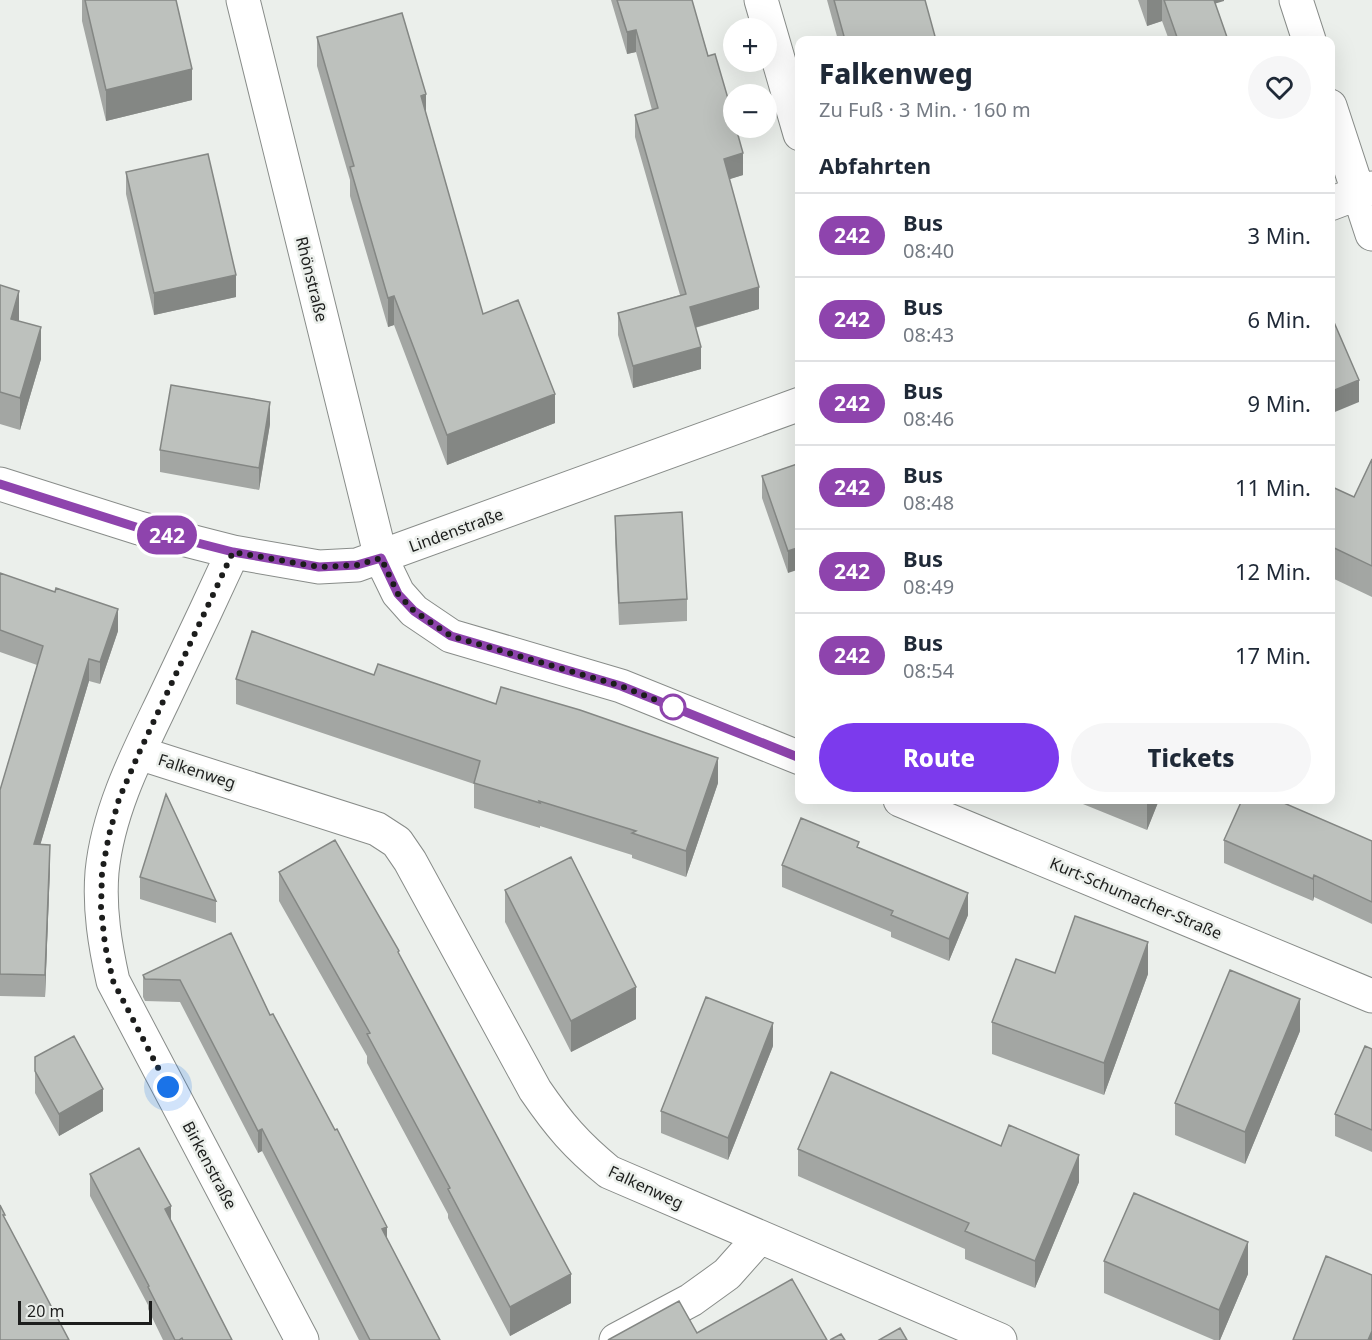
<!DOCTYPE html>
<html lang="de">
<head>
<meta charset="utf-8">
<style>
  body { margin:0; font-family:"Noto Sans",sans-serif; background:#f6f6f7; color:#1f2937; height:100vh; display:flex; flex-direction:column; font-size:22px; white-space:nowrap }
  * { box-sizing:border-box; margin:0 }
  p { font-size:20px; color:#747a83 }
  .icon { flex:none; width:33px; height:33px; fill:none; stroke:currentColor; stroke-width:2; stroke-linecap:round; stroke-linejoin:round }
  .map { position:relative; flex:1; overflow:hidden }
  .panel { position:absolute; left:795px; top:36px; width:540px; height:768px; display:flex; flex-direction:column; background:#fff; border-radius:12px; box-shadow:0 6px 24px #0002 }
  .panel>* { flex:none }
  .badge { padding:0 12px; border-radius:20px; font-size:21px; line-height:39px }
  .buttons { position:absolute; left:723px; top:18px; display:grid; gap:12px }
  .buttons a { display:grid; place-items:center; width:54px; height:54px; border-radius:50%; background:#fff; box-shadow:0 6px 24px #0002; font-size:30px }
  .scale { position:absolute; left:18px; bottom:15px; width:134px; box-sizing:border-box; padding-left:6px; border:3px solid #1c1d1c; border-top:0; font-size:16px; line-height:21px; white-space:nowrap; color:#1c1d1c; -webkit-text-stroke:4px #ebefeb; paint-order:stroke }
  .you { position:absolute; width:30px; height:30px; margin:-15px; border:4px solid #fff; border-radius:50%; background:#1a73e8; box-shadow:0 0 0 9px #1a73e833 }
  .map>.badge { position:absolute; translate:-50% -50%; box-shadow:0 0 0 3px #fff }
  h2 { padding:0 24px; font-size:22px; line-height:54px }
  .round { display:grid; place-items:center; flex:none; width:63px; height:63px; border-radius:32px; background:#f6f6f7 }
  .overview { display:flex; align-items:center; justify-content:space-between; height:102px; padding:0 24px }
  h1 { font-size:28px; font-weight:800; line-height:45px }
  .primary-button { display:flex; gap:12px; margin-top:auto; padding:12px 24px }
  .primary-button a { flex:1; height:69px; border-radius:36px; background:#7c3aed; color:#fff; font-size:24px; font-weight:800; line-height:69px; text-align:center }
  .primary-button a+a { background:#f6f6f7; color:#1f2937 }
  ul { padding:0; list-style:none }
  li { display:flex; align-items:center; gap:18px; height:84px; padding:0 24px; border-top:2px solid #e0e1e3 }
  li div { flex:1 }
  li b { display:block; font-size:22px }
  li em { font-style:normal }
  li .badge { min-width:66px; font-weight:700; text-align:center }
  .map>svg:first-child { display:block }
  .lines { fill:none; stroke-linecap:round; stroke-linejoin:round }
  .minor-casing { stroke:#888c89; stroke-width:35 }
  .minor { stroke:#fff; stroke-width:33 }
  .wall { fill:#a3a6a3 }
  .shaded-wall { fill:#848784 }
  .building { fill:#bdc1bd; stroke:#848784; stroke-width:1.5 }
  .line-casing { stroke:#fff; stroke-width:14 }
  .line { stroke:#8e44ad; stroke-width:9 }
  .walk { stroke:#1c1d1c; stroke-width:6; stroke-dasharray:0 10.8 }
  .stop-dot { fill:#fff; stroke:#8e44ad; stroke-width:3 }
  .labels { text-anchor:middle; stroke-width:5; stroke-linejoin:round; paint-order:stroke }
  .street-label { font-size:16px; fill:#1c1d1c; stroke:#ebefeb }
</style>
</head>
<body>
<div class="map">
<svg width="1372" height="1340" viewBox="0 0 1372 1340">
  <rect width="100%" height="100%" fill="#ebefeb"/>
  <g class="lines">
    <defs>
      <path id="minor" d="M 243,0 L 381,558 L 398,593 L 414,611 L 451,636 L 621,686 L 800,758
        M 761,0 L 800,134
        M 1296,0 L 1309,40
        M 1330,106 L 1372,234
        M 1330,204 L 1372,188
        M 0,484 L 139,528 L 233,552 L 319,567 L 357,565 L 800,404
        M 233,552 C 210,602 187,651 163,701 C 137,755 108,811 102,872 C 99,909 105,945 113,981 L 302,1340
        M 139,753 L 377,829 L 397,842 L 410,861 L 535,1090 C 559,1125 576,1145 609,1172 L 1000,1340
        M 900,800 L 1372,996
        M 616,1340 L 691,1300 L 727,1274 L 760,1237"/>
    </defs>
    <use href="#minor" class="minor-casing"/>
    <use href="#minor" class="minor"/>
  </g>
  <path class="wall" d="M 82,0 L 176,0 L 192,100 L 106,121 L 82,21 Z
    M 611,0 L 692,0 L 743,175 L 729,179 L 759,309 L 695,328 L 701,369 L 633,388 L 618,335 L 618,313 L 680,295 L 635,137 L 635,115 L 652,110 L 636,52 L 627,54 Z
    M 827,0 L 925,0 L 936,40 L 838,40 Z
    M 1138,0 L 1224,0 L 1215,3 L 1228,40 L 1169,40 L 1162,21 L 1147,26 Z
    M 317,37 L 426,113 L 483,314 L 555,423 L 447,465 L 394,325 L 388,327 L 350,196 L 350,180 L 317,66 Z
    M 126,172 L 236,297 L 154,315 L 126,194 Z
    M 0,285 L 19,321 L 41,359 L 20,430 L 0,424 Z
    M 270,424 L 259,490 L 160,472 L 160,450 Z
    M 1372,459 L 1372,597 L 1330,577 L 1330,486 L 1354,497 Z
    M 800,463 L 788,573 L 762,498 L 762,476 Z
    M 615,516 L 687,599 L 687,621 L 619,625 L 615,538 Z
    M 0,573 L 118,631 L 100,684 L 89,681 L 40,845 L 50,867 L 45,997 L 0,996 L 0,790 L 37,665 L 0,652 Z
    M 236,679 L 718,783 L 686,877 L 632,858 L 632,855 L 540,826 L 540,828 L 474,808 L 474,784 L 236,704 Z
    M 1073,800 L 1159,800 L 1147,830 Z
    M 1224,840 L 1372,841 L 1372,924 L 1314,897 L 1313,901 L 1224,863 Z
    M 859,848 L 968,915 L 949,961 L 891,937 L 891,932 L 782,887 L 782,865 Z
    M 279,872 L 399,955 L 571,1303 L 510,1336 L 448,1218 L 448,1214 L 367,1063 L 367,1056 L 279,901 Z
    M 140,877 L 216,901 L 216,923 L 140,899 Z
    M 505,890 L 636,1019 L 571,1052 L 505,922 Z
    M 231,933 L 270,1015 L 440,1340 L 359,1340 L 262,1151 L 258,1153 L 180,1002 L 145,1001 L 143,997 L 143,975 Z
    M 1055,973 L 1148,974 L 1104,1095 L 992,1054 L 992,1022 Z
    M 1300,1031 L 1245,1164 L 1175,1135 L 1175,1103 Z
    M 773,1046 L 728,1160 L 661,1133 L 661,1111 Z
    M 1372,1049 L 1372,1152 L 1335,1136 L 1335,1114 Z
    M 35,1057 L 103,1111 L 59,1136 L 35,1093 Z
    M 798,1149 L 1079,1182 L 1035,1288 L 965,1259 L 965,1249 L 798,1176 Z
    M 90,1174 L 171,1221 L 232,1340 L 163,1340 L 148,1309 L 148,1305 L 90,1196 Z
    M 1104,1261 L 1248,1274 L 1220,1340 L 1214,1340 L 1104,1293 Z"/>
  <path class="shaded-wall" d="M 1147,0 L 1162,0 L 1162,21 L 1147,26 Z
    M 1207,0 L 1224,0 L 1224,1 L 1207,6 Z
    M 636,30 L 636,52 L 627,54 L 627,32 Z
    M 192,69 L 192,100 L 106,121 L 106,90 Z
    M 426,94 L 426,124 L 421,96 Z
    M 743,153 L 743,175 L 724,181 L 724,159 Z
    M 236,275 L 236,297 L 154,315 L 154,293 Z
    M 759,287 L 759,309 L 690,329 L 690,307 Z
    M 19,291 L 19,322 L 11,319 Z
    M 394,296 L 394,325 L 388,327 L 388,298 Z
    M 41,327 L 41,359 L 20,430 L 20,398 Z
    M 701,347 L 701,369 L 633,388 L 633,366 Z
    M 1359,380 L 1359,402 L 1330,414 L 1330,392 Z
    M 555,394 L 555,423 L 447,465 L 447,435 Z
    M 270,402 L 270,424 L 259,490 L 259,468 Z
    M 800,547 L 800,569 L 788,573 L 788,551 Z
    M 118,609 L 118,631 L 100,684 L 100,662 Z
    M 89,659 L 89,681 L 34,866 L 34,844 Z
    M 718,758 L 718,783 L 686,877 L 686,851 Z
    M 1148,800 L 1159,800 L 1147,830 L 1147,802 Z
    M 50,845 L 50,867 L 45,997 L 45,975 Z
    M 1314,875 L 1314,897 L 1313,901 L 1313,879 Z
    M 968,893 L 968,915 L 949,961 L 949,939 Z
    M 1148,942 L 1148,974 L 1104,1095 L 1104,1063 Z
    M 636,987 L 636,1019 L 571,1052 L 571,1021 Z
    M 1300,999 L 1300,1031 L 1245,1164 L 1245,1132 Z
    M 773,1023 L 773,1046 L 728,1160 L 728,1138 Z
    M 103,1089 L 103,1111 L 59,1136 L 59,1114 Z
    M 262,1129 L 262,1151 L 258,1153 L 258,1131 Z
    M 1079,1155 L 1079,1182 L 1035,1288 L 1035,1261 Z
    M 171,1206 L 171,1228 L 165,1209 Z
    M 387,1227 L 387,1249 L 382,1229 Z
    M 1248,1242 L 1248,1274 L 1220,1340 L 1219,1340 L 1219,1310 Z
    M 571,1274 L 571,1303 L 510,1336 L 510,1307 Z
    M 1372,1331 L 1372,1340 L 1368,1340 Z"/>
  <path class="building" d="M 85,0 L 176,0 L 192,69 L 106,90 Z
    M 617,0 L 692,0 L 708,56 L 715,54 L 734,119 L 734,128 L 736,128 L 743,153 L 724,159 L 759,287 L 690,307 L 701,347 L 633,366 L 618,313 L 686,294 L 635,115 L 658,108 L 636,30 L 627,32 Z
    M 834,0 L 925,0 L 936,40 L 845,40 Z
    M 1164,0 L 1214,0 L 1228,40 L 1178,40 Z
    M 402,13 L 426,94 L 421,96 L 483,314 L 518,300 L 555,394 L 447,435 L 394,296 L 388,298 L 350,167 L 354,166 L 317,37 Z
    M 208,154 L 236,275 L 154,293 L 126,172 Z
    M 0,285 L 19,291 L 11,319 L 41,327 L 20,398 L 0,392 Z
    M 1330,313 L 1359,380 L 1330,392 Z
    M 171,385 L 270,402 L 259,468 L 160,450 Z
    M 1372,459 L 1372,566 L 1330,546 L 1330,486 L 1354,497 Z
    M 800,463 L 800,547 L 788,551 L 762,476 Z
    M 682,512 L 687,599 L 619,603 L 615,516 Z
    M 0,573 L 55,592 L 56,588 L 118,609 L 100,662 L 89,659 L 34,844 L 50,845 L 45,975 L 0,974 L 0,790 L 43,646 L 0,630 Z
    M 252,631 L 374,675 L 378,664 L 496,704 L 501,687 L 580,710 L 718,758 L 686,851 L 632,833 L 636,831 L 539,801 L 540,803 L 474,783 L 480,761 L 236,679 Z
    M 166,794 L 216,901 L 140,877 Z
    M 1242,800 L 1277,800 L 1372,841 L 1372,902 L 1314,875 L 1313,879 L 1224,840 Z
    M 801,818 L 859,842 L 857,847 L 968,893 L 949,939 L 891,915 L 893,911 L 782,865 Z
    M 335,840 L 399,951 L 398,952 L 571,1274 L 510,1307 L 448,1189 L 450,1188 L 367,1034 L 370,1033 L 279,872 Z
    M 571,857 L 636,987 L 571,1021 L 505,890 Z
    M 1075,916 L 1148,942 L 1104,1063 L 992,1022 L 1016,959 L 1055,973 Z
    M 231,933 L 270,1015 L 273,1014 L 335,1130 L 337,1129 L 387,1227 L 382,1229 L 440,1340 L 370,1340 L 262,1129 L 258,1131 L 180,980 L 145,979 L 143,975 Z
    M 1230,970 L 1300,999 L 1245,1132 L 1175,1103 Z
    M 706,997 L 773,1023 L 728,1138 L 661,1111 Z
    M 74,1036 L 103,1089 L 59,1114 L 35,1071 L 35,1057 Z
    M 1365,1046 L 1372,1049 L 1372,1130 L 1335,1114 Z
    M 831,1072 L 1001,1146 L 1009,1125 L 1079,1155 L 1035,1261 L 965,1231 L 969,1223 L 798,1149 Z
    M 139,1148 L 171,1206 L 165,1209 L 232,1340 L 183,1340 L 182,1338 L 179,1340 L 175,1340 L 148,1287 L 149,1286 L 90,1174 Z
    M 1134,1193 L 1248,1242 L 1219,1310 L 1104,1261 Z
    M 0,1205 L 5,1215 L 3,1215 L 69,1340 L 0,1340 Z
    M 1326,1256 L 1372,1275 L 1372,1331 L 1368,1340 L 1293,1340 Z
    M 792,1279 L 827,1340 L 608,1340 L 679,1301 L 697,1333 Z
    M 900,1328 L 907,1340 L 879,1340 Z
    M 841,1334 L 845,1340 L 830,1340 Z"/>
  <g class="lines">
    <defs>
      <path id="line" d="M 0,484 L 139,528 L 233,552 L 319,567 L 357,565 L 381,558 L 398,594 L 414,611 L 451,636 L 621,686 L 800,758"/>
    </defs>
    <use href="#line" class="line-casing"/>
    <use href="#line" class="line"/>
    <path class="walk" d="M 168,1087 L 113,981 L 105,945 L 101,908 L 102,872 L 109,835 L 119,799 L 139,753 L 233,552 L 319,567 L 357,565 L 381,558 L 398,594 L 414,611 L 451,636 L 621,686 L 681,710 L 673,707"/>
  </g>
  <circle class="stop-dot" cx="673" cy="707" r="12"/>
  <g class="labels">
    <g class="street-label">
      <text transform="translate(312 279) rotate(76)" y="6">Rhönstraße</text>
      <text transform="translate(456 530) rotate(-20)" y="6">Lindenstraße</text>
      <text transform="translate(197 771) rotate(18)" y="6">Falkenweg</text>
      <text transform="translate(1136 898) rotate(23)" y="6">Kurt-Schumacher-Straße</text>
      <text transform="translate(210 1165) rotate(62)" y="6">Birkenstraße</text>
      <text transform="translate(646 1187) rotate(25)" y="6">Falkenweg</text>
    </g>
  </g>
</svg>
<div class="buttons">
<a>+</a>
<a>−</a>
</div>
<div class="scale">20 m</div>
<div class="you" style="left:168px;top:1087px"></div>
<b class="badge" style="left:167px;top:535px;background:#8e44ad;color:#fff">242</b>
<section class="panel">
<div class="overview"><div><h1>Falkenweg</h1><p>Zu Fuß · 3 Min. · 160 m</p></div><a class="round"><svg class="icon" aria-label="heart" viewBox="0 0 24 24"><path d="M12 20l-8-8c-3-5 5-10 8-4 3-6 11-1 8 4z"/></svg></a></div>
<h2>Abfahrten</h2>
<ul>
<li><span class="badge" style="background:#8e44ad;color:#fff">242</span><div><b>Bus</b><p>08:40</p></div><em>3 Min.</em></li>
<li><span class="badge" style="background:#8e44ad;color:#fff">242</span><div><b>Bus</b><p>08:43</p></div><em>6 Min.</em></li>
<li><span class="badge" style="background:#8e44ad;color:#fff">242</span><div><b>Bus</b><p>08:46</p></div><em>9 Min.</em></li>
<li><span class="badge" style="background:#8e44ad;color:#fff">242</span><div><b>Bus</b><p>08:48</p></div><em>11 Min.</em></li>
<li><span class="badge" style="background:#8e44ad;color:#fff">242</span><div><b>Bus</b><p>08:49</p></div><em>12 Min.</em></li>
<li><span class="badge" style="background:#8e44ad;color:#fff">242</span><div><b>Bus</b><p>08:54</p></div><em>17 Min.</em></li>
</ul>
<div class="primary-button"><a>Route</a><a>Tickets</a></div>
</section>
</div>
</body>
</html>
